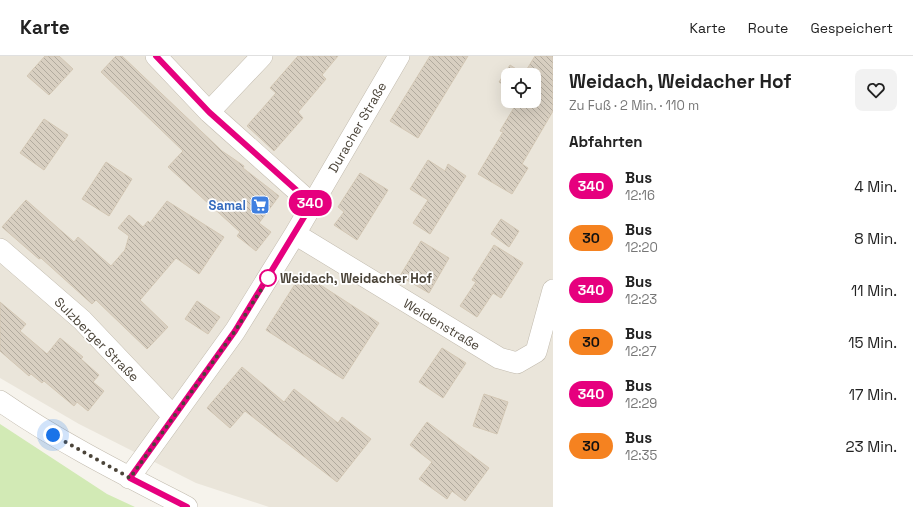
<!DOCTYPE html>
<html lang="de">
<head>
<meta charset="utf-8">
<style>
  body { margin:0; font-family:"Space Grotesk",sans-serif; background:#f2f2f2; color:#222; height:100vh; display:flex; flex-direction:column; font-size:15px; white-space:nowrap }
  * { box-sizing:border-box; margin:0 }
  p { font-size:13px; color:#767676 }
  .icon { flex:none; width:22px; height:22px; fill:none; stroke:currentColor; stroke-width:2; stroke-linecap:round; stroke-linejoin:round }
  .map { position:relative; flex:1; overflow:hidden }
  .details { display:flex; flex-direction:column; background:#fff; width:360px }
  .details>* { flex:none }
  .badge { padding:0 8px; border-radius:13px; font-size:14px; line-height:26px }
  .tools { position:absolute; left:501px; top:12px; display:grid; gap:8px }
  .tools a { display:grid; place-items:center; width:40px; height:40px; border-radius:8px; background:#fff; box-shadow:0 4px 16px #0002; font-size:20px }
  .you { position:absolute; width:20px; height:20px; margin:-10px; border:3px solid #fff; border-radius:50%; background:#1a73e8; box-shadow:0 0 0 6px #1a73e833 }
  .map>.badge { position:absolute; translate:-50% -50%; box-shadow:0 0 0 2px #fff }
  h2 { padding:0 16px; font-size:15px; line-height:36px }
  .round { display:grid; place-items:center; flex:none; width:42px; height:42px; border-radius:8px; background:#f2f2f2 }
  .overview { display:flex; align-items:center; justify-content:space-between; height:68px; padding:0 16px }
  h1 { font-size:19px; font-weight:700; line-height:30px }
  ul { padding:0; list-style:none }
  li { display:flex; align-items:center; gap:12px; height:52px; padding:0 16px }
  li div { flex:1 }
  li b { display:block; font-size:15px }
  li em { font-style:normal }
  li .badge { min-width:44px; font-weight:700; text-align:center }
  header { display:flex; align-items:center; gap:24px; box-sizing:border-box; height:56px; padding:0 20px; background:#fff; border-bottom:1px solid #e0e0e0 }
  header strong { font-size:19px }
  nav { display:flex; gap:22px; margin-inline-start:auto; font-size:14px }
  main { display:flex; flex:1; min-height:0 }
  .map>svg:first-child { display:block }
  .residential { fill:#eae5da; fill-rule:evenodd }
  .grass { fill:#d2eab5 }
  .building { fill:url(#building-back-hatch); stroke:#d3c7b4 }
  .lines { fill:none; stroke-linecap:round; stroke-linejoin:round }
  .minor-casing { stroke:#c2bbae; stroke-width:22 }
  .minor { stroke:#fff; stroke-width:21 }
  .line-casing { stroke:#fff; stroke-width:9 }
  .line { stroke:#e6007e; stroke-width:6 }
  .walk { stroke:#4b4439; stroke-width:4; stroke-dasharray:0 7.2 }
  .stop-dot { fill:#fff; stroke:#e6007e; stroke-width:2 }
  .labels { text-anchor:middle; stroke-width:3.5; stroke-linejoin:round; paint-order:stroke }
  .street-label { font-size:13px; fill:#4b4439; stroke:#fff }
  .shop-label { font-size:13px; font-weight:bold; fill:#366cbe; stroke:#fff; text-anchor:end }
  .stop-label { font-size:13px; font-weight:bold; fill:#4b4439; stroke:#fff; text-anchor:start }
</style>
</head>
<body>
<header>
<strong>Karte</strong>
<nav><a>Karte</a><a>Route</a><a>Gespeichert</a></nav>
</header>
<main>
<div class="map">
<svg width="553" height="451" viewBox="0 0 553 451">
  <defs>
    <pattern id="building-back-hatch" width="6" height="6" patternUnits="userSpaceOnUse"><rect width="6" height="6" fill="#d8cfc1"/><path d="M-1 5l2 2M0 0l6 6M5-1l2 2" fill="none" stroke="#b1aa9e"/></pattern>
  </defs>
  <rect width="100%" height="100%" fill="#f6f3ec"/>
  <path class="residential" d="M 0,0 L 553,0 L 553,451 L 269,451 L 196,427 L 79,368 L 0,322 ZM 508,19 L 534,19 L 534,45 L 508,45 Z"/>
  <path class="grass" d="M 0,368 L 107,438 L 135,451 L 0,451 Z"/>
  <path class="building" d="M 45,0 L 59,0 L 73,13 L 49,39 L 27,20 Z
    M 116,0 L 122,0 L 222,95 L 244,110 L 243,112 L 279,140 L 259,167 L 271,176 L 256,195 L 237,180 L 240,176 L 168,111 L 183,95 L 101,16 Z
    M 298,0 L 338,0 L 322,19 L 326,23 L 298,56 L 303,62 L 274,95 L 247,70 L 276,37 L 270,32 Z
    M 430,0 L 468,0 L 418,82 L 390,65 Z
    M 535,0 L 553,0 L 553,55 L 522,108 L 528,112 L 512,138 L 478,118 L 503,76 L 500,75 L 518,45 L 534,45 L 534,19 L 508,19 L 508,32 L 499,26 L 510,9 L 524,18 Z
    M 44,63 L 68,79 L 44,114 L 20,97 Z
    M 428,104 L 445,115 L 448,108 L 466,120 L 430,178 L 413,167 L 428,144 L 410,133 Z
    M 106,106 L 132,123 L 109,160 L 82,143 Z
    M 360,117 L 388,134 L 357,184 L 334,169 L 344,156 L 338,151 Z
    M 26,144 L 74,186 L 78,181 L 111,210 L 125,194 L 129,180 L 118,172 L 129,159 L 143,171 L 148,165 L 150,167 L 167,145 L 224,181 L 199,218 L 176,202 L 140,244 L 168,271 L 147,293 L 96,244 L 92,248 L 41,202 L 39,203 L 2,171 Z
    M 501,163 L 519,175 L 509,191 L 491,178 Z
    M 421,185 L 449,202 L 429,237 L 400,220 Z
    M 494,189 L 523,207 L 501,242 L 493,237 L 477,261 L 460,250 L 476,226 L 472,224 Z
    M 302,217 L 379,267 L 343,323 L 266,274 Z
    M 197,245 L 220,261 L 208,278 L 185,263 Z
    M 0,246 L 26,268 L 20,275 L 47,298 L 60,282 L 83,301 L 81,303 L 99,319 L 93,326 L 104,335 L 88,355 L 77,346 L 74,350 L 44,325 L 42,327 L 31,318 L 29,320 L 0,295 Z
    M 442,292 L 466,307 L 443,342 L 419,326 Z
    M 242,311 L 284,346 L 294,333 L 338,367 L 342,361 L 371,383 L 337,426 L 245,355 L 230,372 L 207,352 Z
    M 484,338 L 508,346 L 497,378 L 473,370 Z
    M 427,366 L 489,412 L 465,445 L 452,435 L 447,443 L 419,423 L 432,406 L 410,389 Z"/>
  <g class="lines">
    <defs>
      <path id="minor" d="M 156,0 L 209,56 L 312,148
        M 209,56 L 262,0
        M 295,178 L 499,302 L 517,307 L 536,296 L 553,234
        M 0,193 L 82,264 L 173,360
        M 0,345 C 59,386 123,418 187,451
        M 129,422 L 235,275 L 295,178 L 399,0"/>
    </defs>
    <use href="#minor" class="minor-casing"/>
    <use href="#minor" class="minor"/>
  </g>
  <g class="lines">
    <defs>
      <path id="line" d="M 156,0 L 209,56 L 312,148 L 235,275 L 130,422 L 187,451"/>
    </defs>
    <use href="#line" class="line-casing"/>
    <use href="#line" class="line"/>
    <path class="walk" d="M 53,379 L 130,422 L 235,275 L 269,221 L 268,222"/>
  </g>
  <defs>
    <symbol id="supermarket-square" viewBox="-11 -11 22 22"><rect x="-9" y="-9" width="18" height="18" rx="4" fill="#3f7fe0" stroke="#fff"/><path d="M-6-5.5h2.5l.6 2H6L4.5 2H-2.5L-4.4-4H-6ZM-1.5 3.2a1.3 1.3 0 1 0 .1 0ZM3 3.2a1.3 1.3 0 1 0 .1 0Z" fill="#fff"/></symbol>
  </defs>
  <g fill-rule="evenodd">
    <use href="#supermarket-square" x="249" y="138" width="22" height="22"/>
  </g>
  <circle class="stop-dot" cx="268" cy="222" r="8"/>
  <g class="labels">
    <g class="street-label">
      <text transform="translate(357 71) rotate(-60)" y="5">Duracher Straße</text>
      <text transform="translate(442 268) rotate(31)" y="5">Weidenstraße</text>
      <text transform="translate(97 283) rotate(45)" y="5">Sulzberger Straße</text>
    </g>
    <g class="shop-label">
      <text x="246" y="154">Samal</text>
    </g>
    <g class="stop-label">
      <text x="280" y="227">Weidach, Weidacher Hof</text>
    </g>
  </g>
</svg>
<div class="tools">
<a><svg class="icon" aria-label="locate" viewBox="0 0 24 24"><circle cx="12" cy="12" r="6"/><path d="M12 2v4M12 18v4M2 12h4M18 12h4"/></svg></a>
</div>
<div class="you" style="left:53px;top:379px"></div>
<b class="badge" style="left:310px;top:147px;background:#e6007e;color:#fff">340</b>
</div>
<section class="details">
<div class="overview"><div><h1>Weidach, Weidacher Hof</h1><p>Zu Fuß · 2 Min. · 110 m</p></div><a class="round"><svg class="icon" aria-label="heart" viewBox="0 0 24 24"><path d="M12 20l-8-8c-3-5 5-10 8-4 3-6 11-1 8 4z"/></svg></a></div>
<h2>Abfahrten</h2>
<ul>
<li><span class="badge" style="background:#e6007e;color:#fff">340</span><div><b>Bus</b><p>12:16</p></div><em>4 Min.</em></li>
<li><span class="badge" style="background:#f58220;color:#111">30</span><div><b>Bus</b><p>12:20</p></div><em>8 Min.</em></li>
<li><span class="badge" style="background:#e6007e;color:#fff">340</span><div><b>Bus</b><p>12:23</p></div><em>11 Min.</em></li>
<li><span class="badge" style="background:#f58220;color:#111">30</span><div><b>Bus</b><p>12:27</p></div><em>15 Min.</em></li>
<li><span class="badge" style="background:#e6007e;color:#fff">340</span><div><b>Bus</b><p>12:29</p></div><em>17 Min.</em></li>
<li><span class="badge" style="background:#f58220;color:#111">30</span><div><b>Bus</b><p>12:35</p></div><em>23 Min.</em></li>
</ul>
</section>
</main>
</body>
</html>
